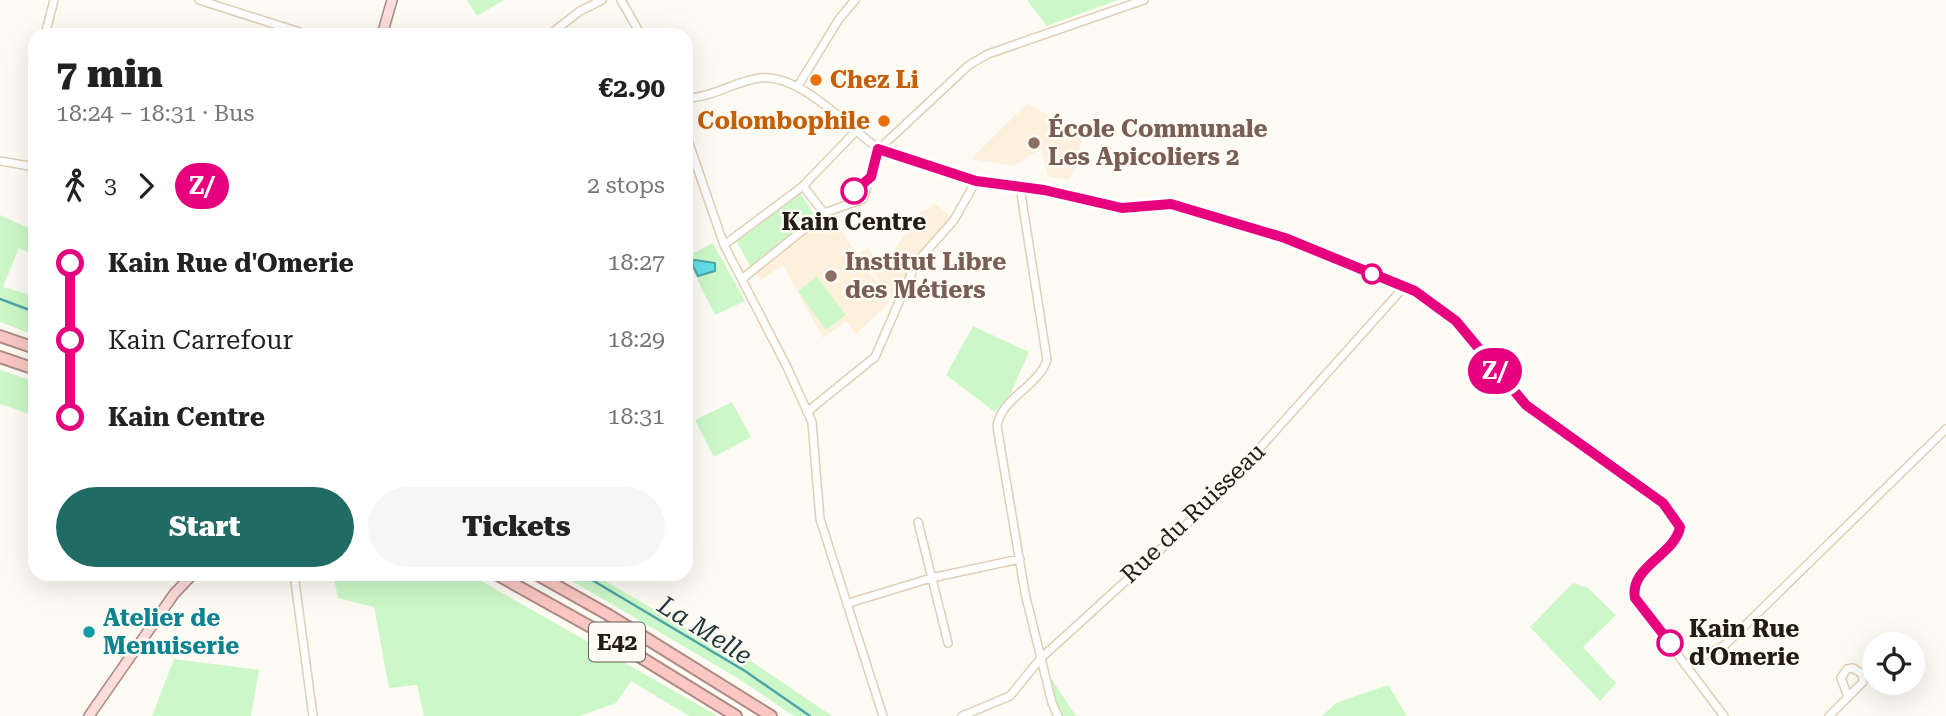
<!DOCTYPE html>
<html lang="en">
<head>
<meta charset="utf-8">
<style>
  body { margin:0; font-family:"Roboto Serif",serif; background:#f6f6f6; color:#222; height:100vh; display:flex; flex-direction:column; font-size:26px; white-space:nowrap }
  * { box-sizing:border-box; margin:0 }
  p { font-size:23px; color:#767676 }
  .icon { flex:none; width:38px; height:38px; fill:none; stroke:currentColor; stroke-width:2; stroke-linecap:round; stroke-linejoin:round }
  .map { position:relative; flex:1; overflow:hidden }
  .drawer { position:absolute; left:28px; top:28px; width:665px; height:553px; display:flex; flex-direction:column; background:#fff; border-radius:21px; box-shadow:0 7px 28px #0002 }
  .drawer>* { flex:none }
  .badge { padding:0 14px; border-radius:23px; font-size:24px; line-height:46px }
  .controls { position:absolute; left:1862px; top:632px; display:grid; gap:14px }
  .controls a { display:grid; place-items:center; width:63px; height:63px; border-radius:50%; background:#fff; box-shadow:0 7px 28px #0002; font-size:35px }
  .map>.badge { position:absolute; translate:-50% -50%; box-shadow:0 0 0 4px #fff }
  .legs { display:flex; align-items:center; gap:10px; height:77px; padding:0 28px; font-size:23px }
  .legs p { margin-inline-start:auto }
  .headline { display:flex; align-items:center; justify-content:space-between; height:119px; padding:0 28px }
  h1 { font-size:38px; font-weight:800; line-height:52px }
  .primary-button { display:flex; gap:14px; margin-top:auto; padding:14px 28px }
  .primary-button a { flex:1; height:80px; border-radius:42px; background:#216b65; color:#fff; font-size:28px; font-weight:800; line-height:80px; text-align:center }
  .primary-button a+a { background:#f6f6f6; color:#222 }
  ul { padding:0 28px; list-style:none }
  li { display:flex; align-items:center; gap:24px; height:77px; font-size:26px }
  li i { display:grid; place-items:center; width:10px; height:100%; margin:0 9px; background:currentColor }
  li i::after { content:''; width:18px; height:18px; margin:-9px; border:5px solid; border-radius:50%; background:#fff }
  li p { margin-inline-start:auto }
  li:first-child i { background:linear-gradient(#0000 50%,currentColor 0) }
  li:last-child i { background:linear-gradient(currentColor 50%,#0000 0) }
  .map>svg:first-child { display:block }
  .built { fill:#fdf0dc }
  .green { fill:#ccf8c9 }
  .water { fill:#62dfe8; stroke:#4fa4a8; stroke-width:2 }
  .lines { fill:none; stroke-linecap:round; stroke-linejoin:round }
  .stream { stroke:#4fa4a8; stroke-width:2.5 }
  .minor-casing { stroke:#dfcfb4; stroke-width:10 }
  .major-casing { stroke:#ae8b85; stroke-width:12 }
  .highway-casing { stroke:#ae8b85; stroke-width:14 }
  .minor { stroke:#fff; stroke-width:7 }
  .major { stroke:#fcdddb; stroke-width:9 }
  .highway { stroke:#fac7c3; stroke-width:10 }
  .line-1-casing { stroke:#fff; stroke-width:16 }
  .line-1 { stroke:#e6007e; stroke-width:10 }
  .food-dot { fill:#e8710a; stroke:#fefbf5; stroke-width:2.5 }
  .education-dot { fill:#8d6e63; stroke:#fefbf5; stroke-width:2.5 }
  .stop-1-dot { fill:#fff; stroke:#e6007e; stroke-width:3.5 }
  .culture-dot { fill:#0f9aa8; stroke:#fefbf5; stroke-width:2.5 }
  .labels { text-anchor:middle; stroke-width:5; stroke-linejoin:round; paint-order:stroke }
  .shield { fill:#fefbf5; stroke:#645f56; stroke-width:2 }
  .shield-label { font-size:23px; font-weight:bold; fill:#221c12 }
  .food-label { font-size:24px; font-weight:bold; fill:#c56008; stroke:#fefbf5; text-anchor:start }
  .education-label { font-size:24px; font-weight:bold; fill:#785e54; stroke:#fefbf5; text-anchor:start }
  .stop-label { font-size:24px; font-weight:bold; fill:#221c12; stroke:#fefbf5 }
  .street-label { font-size:24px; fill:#221c12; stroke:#fefbf5 }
  .culture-label { font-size:24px; font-weight:bold; fill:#0d838f; stroke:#fefbf5; text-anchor:start }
  .water-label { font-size:26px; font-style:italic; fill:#203638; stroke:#fefbf5 }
</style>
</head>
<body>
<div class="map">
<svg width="1946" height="716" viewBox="0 0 1946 716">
  <rect width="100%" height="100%" fill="#fefbf5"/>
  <path class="built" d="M 1028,103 L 1083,138 L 1070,180 L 1048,176 L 1041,149 L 1013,166 L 971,159 Z
    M 934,203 L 953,218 L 915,262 L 897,307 L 860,253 L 868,248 L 878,263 L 884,264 L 921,211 L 928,210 Z
    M 830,214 L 890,302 L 856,334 L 846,321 L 823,338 L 783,265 L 760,281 L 756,271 Z"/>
  <path class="green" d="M 467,0 L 504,0 L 477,16 Z
    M 1027,0 L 1118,0 L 1047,26 Z
    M 800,193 L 815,216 L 750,266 L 736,240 Z
    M 0,215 L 35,231 L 35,256 L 19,248 L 3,287 L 35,296 L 35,335 L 0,322 Z
    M 713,243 L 745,301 L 715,315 L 686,257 Z
    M 817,277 L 846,315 L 826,330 L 798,291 Z
    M 973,326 L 1029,352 L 1010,395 L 995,412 L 946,375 Z
    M 0,370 L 35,382 L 35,416 L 0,404 Z
    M 732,402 L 751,437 L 714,457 L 695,420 Z
    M 333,574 L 469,574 L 718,716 L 689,716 L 631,681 L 616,703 L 580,716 L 424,716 L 417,685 L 389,688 L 374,607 L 338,598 Z
    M 560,574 L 593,574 L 698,635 L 708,632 L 832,716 L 794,716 L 736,677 Z
    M 1573,583 L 1588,588 L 1616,615 L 1583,647 L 1616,683 L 1600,701 L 1530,627 Z
    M 174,659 L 259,670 L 251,716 L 152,716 Z
    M 1049,675 L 1076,716 L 1054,716 Z
    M 1388,685 L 1407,716 L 1322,716 L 1336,703 Z"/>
  <path class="water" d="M 695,260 L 715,263 L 715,271 L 698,276 L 691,262 Z"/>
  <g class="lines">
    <path class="stream" d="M 0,299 L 35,312
      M 582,574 L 745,671 L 810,716"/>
    <defs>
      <path id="minor" d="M 199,0 L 309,35
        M 621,0 L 641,35
        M 45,35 L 54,0
        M 549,35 L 580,11 L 602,0
        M 798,86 L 839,19 L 855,0
        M 686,98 C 712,98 735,81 760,78 C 800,73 848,127 879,149 L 890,154 L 976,181 L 1044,190 L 1122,208 L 1171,204 L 1285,238 L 1415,291 L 1456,321 L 1526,405 L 1663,503 L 1678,520 L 1679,532 L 1637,580 L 1635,598 L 1724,716
        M 686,135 L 724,245 L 787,367 L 812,422 L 820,519 L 883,716
        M 879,149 L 969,65 L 988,54 L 1144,0
        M 0,161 L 35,167
        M 803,186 L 824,213
        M 1020,187 L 1047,360 C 1038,387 1001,398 997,426 L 1025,593 L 1052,703 L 1058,716
        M 724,245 L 803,186 L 855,132
        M 742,279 L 824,213 L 863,199 L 879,149
        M 807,412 L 875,357 L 916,263 L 954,220 L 976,181
        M 918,522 L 948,643
        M 294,574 L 313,716
        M 849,603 L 931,578 L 1020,559
        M 1685,665 L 1725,645 L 1946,429
        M 962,716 L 1010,696 L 1040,659 L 1174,537 L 1234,477 L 1404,287
        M 1829,716 L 1863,682 L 1862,674 L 1853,668 L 1847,669 L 1841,678 L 1848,697"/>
      <path id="major" d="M 382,35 L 392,0
        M 89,716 L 174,594 L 193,574"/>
      <path id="highway" d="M 0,336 L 35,348
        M 0,357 L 35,369
        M 496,574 L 598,631 L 736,716
        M 536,574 L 607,614 L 771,716"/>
    </defs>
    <use href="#minor" class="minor-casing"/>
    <use href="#major" class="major-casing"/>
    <use href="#highway" class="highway-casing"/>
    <use href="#minor" class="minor"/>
    <use href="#major" class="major"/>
    <use href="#highway" class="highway"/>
  </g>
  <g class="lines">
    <defs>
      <path id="line-1" d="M 854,191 L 871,177 L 878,149 L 976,181 L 1044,190 L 1122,208 L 1171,204 L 1285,238 L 1415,291 L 1456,321 L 1526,405 L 1663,503 L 1680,527 C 1675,555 1629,567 1635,598 L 1670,643"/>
    </defs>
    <use href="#line-1" class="line-1-casing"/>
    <use href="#line-1" class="line-1"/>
  </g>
  <g class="food-dot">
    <circle cx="816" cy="80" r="7"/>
    <circle cx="884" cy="121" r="7"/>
  </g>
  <g class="education-dot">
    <circle cx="1034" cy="143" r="7"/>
    <circle cx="831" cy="276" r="7"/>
  </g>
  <g class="stop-1-dot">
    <circle cx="854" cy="191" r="12"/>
    <circle cx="1372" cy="274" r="9"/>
    <circle cx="1670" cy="643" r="12"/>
  </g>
  <circle class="culture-dot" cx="89" cy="632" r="7"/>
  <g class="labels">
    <rect class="shield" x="589" y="622.5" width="56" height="39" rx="5"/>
    <g class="shield-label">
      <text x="617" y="650">E42</text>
    </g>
    <g class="food-label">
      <text x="830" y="88">Chez Li</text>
      <text x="870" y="129" text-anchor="end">Colombophile</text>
    </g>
    <g class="education-label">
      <text x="1048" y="137">École Communale<tspan x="1048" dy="28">Les Apicoliers 2</tspan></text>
      <text x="845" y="270">Institut Libre<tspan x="845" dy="28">des Métiers</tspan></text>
    </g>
    <g class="stop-label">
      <text x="854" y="230">Kain Centre</text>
      <text x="1689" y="637" text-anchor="start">Kain Rue<tspan x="1689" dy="28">d'Omerie</tspan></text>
    </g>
    <g class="street-label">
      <text transform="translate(1193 513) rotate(-44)" y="8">Rue du Ruisseau</text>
    </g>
    <g class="culture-label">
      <text x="103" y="626">Atelier de<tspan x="103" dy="28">Menuiserie</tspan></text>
    </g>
    <g class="water-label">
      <text transform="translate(705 630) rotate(32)" y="9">La Melle</text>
    </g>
  </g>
</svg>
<div class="controls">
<a><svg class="icon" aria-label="locate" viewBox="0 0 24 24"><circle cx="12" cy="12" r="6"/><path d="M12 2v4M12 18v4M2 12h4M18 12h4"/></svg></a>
</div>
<b class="badge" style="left:1495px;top:371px;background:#e6007e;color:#fff">Z/</b>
<section class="drawer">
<div class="headline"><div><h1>7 min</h1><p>18:24 – 18:31 · Bus</p></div><b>€2.90</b></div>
<div class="legs"><svg class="icon" aria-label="walk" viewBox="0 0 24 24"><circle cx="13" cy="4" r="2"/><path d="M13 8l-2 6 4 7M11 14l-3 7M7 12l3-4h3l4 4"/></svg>3<svg class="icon" aria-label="forward" viewBox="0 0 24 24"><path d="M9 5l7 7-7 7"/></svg><b class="badge" style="background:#e6007e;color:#fff">Z/</b><p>2 stops</p></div>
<ul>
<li><i style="color:#e6007e"></i><b>Kain Rue d'Omerie</b><p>18:27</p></li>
<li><i style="color:#e6007e"></i><span>Kain Carrefour</span><p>18:29</p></li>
<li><i style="color:#e6007e"></i><b>Kain Centre</b><p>18:31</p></li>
</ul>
<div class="primary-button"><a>Start</a><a>Tickets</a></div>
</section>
</div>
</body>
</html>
